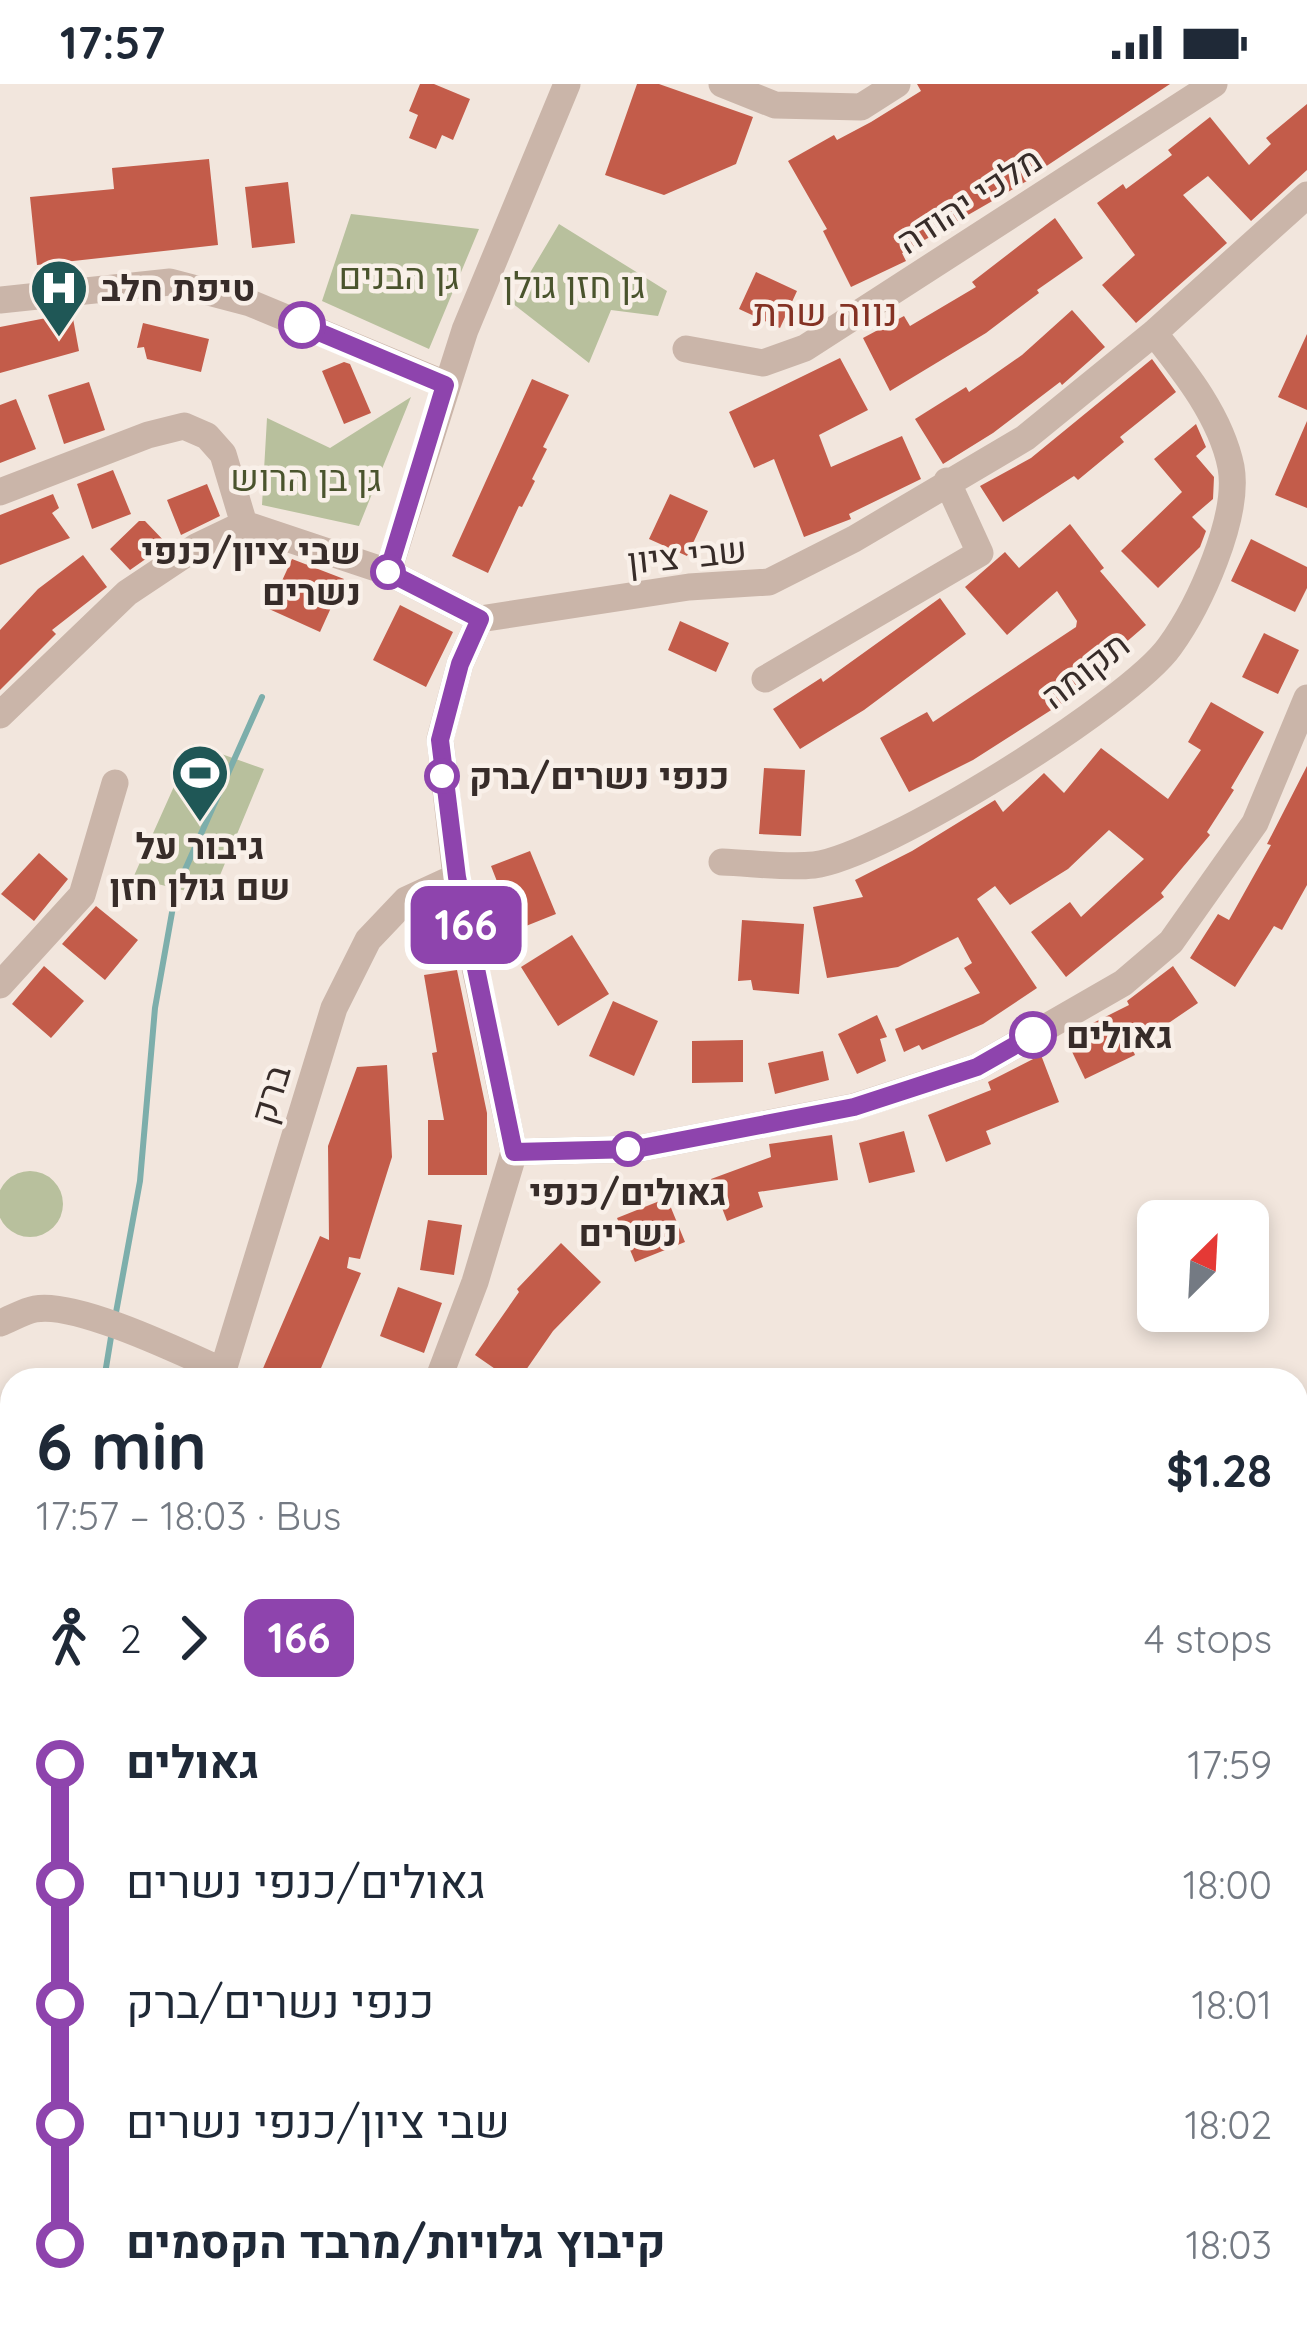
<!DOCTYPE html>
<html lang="en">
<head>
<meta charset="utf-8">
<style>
  body { margin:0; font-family:Quicksand,Heebo,sans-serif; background:#f6f6f7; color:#1f2937; height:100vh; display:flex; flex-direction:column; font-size:45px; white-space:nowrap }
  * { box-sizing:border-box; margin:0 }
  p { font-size:39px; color:#747a83 }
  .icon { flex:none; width:66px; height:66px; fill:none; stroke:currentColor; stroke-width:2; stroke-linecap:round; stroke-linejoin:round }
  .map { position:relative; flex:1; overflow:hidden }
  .details { position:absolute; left:0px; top:1284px; width:1308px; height:963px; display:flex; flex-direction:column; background:#fff; border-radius:36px 36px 0 0; box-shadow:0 6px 18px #0003 }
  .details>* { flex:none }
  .badge { padding:0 24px; border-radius:18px; font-size:42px; line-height:78px }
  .needle { width:78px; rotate:24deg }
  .controls { position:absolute; left:1137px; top:1116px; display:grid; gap:24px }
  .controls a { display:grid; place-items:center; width:132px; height:132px; border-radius:18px; background:#fff; box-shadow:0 6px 18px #0003; font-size:60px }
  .map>.badge { position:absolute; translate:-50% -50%; box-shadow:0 0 0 6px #fff }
  .legs { display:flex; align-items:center; gap:18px; height:132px; padding:0 36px; font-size:39px }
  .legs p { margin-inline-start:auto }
  .summary { display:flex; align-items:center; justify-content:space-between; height:204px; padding:0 36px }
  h1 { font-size:66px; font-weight:700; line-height:90px }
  ul { padding:0 36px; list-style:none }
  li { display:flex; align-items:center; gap:42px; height:120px; font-size:45px }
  li i { display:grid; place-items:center; width:18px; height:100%; margin:0 15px; background:currentColor }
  li i::after { content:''; width:30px; height:30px; margin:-15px; border:9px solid; border-radius:50%; background:#fff }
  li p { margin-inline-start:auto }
  li:first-child i { background:linear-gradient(#0000 50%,currentColor 0) }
  li:last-child i { background:linear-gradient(currentColor 50%,#0000 0) }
  .status { display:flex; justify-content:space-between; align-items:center; height:84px; padding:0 60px; background:#fff; direction:ltr }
  .status svg { height:33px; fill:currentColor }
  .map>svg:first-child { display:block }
  .green { fill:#b8c09d }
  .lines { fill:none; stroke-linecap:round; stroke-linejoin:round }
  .stream { stroke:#7daeab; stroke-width:6 }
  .building { fill:#c35c4a }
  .minor { stroke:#cab5a9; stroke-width:27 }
  .line-1-casing { stroke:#fff; stroke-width:27 }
  .line-1 { stroke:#8e44ad; stroke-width:18 }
  .stop-1-dot { fill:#fff; stroke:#8e44ad; stroke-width:6 }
  .labels { text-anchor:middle; stroke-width:9; stroke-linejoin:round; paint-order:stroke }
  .street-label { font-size:36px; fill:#372c29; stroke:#f9f0e9 }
  .park-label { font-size:36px; fill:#4a542d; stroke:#f9f0e9 }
  .poi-label { font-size:36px; font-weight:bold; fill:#372c29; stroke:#f9f0e9; text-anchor:start }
  .stop-label { font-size:36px; font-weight:bold; fill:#372c29; stroke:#f9f0e9; text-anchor:start }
  .neighbourhood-label { font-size:39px; fill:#843224; stroke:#f9f0e9 }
</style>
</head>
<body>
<div class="status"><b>17:57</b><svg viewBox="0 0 49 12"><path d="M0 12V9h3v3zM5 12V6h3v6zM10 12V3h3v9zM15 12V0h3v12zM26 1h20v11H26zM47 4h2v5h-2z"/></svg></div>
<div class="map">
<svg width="1307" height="2246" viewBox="0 0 1307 2246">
  <rect width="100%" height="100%" fill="#f2e6dd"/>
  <path class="green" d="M 351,130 L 479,145 L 429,265 L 322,217 Z
    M 559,140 L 667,207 L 658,232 L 611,226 L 589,279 L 512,219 Z
    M 411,313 L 359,442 L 262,421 L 267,334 L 330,364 Z
    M 193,660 L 264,685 L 211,813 L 133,794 Z
    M-3 1120a33 33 0 1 1 66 0a33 33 0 1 1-66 0Z
    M 1307,1521 L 1307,2246 L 956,2246 L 961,2235 L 1296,2235 L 1296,1538 Z"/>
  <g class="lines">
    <path class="stream" d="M 115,1234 L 140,1097 L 155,924 L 176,806 L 262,613
      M 104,1296 L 112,1247
      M 1296,1485 L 1307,1472
      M 0,1833 L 12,1805
      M 791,2246 L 797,2235"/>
  </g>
  <path class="building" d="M 420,0 L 434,0 L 470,15 L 453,56 L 442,51 L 436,65 L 409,54 L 418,31 L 409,27 Z
    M 637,0 L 659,0 L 753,33 L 736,80 L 664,111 L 605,91 Z
    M 917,0 L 1170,0 L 1045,83 L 1046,86 L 902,169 L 906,177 L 851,203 L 823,147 L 827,145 L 788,77 L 834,51 L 837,56 L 871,38 L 921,7 Z
    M 1307,20 L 1307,86 L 1251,137 L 1208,92 L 1183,111 L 1227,159 L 1136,239 L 1102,201 L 1135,171 L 1097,119 L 1123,100 L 1126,105 L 1172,71 L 1168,66 L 1210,33 L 1249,81 L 1271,60 L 1266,54 Z
    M 209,75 L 218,161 L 37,181 L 30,113 L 114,105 L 112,84 Z
    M 288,98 L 295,159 L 252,164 L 245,103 Z
    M 1055,134 L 1083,174 L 1037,206 L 1039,209 L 986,249 L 890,307 L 863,254 L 904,232 L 910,242 L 976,203 L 972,198 Z
    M 756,188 L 797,207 L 780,244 L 739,225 Z
    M 1072,226 L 1105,263 L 1062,301 L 1060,298 L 993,349 L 943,380 L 915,335 L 966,303 L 969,308 L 1022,271 Z
    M 72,229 L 79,267 L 0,289 L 0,243 Z
    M 143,239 L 209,255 L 201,288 L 147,275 L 144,263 L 137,264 Z
    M 1307,250 L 1307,326 L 1278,313 Z
    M 840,274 L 868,326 L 819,351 L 831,383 L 902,352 L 921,395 L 849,430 L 851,435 L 804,453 L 774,375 L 754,384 L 729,328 Z
    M 1152,275 L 1176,308 L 1120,353 L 1124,358 L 1078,396 L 1074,392 L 1003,438 L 980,402 L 1031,374 Z
    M 344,278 L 350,280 L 371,329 L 344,340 L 322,287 Z
    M 532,295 L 569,311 L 543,363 L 547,365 L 532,395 L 535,397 L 522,423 L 519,422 L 488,489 L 452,472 Z
    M 89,298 L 105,346 L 64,360 L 48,311 Z
    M 16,315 L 36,365 L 0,379 L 0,321 Z
    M 1307,337 L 1307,424 L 1275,411 Z
    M 1196,340 L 1206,363 L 1196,372 L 1214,393 L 1213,415 L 1192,433 L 1206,447 L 1200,463 L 1158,504 L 1121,467 L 1182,408 L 1154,375 Z
    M 113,386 L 131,430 L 92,445 L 77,400 Z
    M 207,400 L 220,432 L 181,451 L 167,416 Z
    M 53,410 L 59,424 L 52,429 L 70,454 L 0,481 L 0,431 Z
    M 670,410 L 708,427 L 687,472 L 649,455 Z
    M 139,437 L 145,437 L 167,460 L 130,486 L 110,465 Z
    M 1070,440 L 1104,484 L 1100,487 L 1146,541 L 1087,592 L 1092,600 L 973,676 L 909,708 L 880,654 L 927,628 L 933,638 L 1076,543 L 1077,537 L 1057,507 L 1007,551 L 965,503 L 1005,468 L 1019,484 Z
    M 1251,455 L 1307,483 L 1307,504 L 1295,528 L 1231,497 Z
    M 83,471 L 107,503 L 52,546 L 56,550 L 0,606 L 0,546 L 38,505 Z
    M 292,475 L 344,495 L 320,548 L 269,525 Z
    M 940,514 L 966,550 L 864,626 L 800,665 L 773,625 L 821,594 L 823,598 Z
    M 400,521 L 453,548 L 426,603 L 373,576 Z
    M 680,537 L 729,559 L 716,588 L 668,566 Z
    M 1264,549 L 1299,566 L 1278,610 L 1242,593 Z
    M 1211,618 L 1264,648 L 1231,704 L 1234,706 L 1207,748 L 1210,751 L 1161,809 L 1164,813 L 1066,893 L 1031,848 L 1070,818 L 1081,833 L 1144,775 L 1109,746 L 1068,785 L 1010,821 L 995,802 L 977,815 L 1037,904 L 983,940 L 922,966 L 919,961 L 904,968 L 895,945 L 980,909 L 964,884 L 972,879 L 958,853 L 898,883 L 827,894 L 813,823 L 863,813 L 855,796 L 912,767 L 995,716 L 1003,728 L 1044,689 L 1064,709 L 1101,664 L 1168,715 L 1201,666 L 1188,658 Z
    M 1307,682 L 1307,801 L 1282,846 L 1274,842 L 1235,903 L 1190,874 L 1218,830 L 1229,836 L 1271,761 L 1267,760 Z
    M 764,684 L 805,686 L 801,752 L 759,750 Z
    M 530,767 L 556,830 L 516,846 L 491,782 Z
    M 39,769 L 68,795 L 34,837 L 1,810 Z
    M 96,822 L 138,856 L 105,896 L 62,860 Z
    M 742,836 L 804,840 L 799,910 L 753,906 L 751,896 L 738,897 Z
    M 572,851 L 609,910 L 558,942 L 521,883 Z
    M 44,882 L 84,917 L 51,954 L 12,920 Z
    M 1173,882 L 1198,919 L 1132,964 L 1135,971 L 1085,995 L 1065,953 L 1129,921 L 1127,917 Z
    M 457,886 L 487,1029 L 487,1091 L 428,1091 L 428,1036 L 444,1036 L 432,969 L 437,968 L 424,891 Z
    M 613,917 L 658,937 L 634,992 L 589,972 Z
    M 877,931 L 887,953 L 880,955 L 886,977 L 857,990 L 838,950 Z
    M 743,956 L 743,998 L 692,999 L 692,957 Z
    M 823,967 L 829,996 L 775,1010 L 768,979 Z
    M 1041,971 L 1059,1018 L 986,1047 L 991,1060 L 946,1078 L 928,1031 L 991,1006 L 988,998 Z
    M 387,981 L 392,1073 L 360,1175 L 349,1173 L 347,1184 L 361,1189 L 316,1296 L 258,1296 L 320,1152 L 329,1156 L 328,1062 L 357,983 Z
    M 904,1047 L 915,1088 L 869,1099 L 859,1059 Z
    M 832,1051 L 838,1096 L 758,1108 L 763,1123 L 727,1137 L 711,1095 L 771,1073 L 769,1060 Z
    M 667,1114 L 685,1158 L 635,1178 L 617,1134 Z
    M 428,1136 L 462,1141 L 454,1191 L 420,1186 Z
    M 561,1159 L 601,1198 L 553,1247 L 519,1296 L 511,1296 L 475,1271 L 519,1208 L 517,1205 Z
    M 398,1203 L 442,1219 L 424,1269 L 380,1252 Z"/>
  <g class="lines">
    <path class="minor" d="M 722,0 L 775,21 L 861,23 L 897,0
      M 0,216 L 170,198 L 250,219 L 445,300
      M 686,265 L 763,279 L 805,264 L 1214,0
      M 0,408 L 148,351 L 184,342 L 207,352 L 223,370 L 244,440
      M 388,488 L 465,246 L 567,0
      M 480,535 L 689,503 L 769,498 L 854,455 L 1025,354 L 1154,249 L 1307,111
      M 765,595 L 980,469 L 947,397
      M 0,631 L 127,509 L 196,463 L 244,440 L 388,488 L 480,535
      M 722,778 C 751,779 784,784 814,781 C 882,773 1130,619 1170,562 C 1199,522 1240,433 1231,383 C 1221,333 1185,288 1154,249
      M 0,901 L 82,811 L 115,699
      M 514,1068 L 636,1065 L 853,1023 L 977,983 L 1123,899 L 1171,858 L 1255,739 L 1307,614
      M 0,1239 C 11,1235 24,1227 35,1225 C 76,1217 183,1269 223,1287
      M 220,1296 L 334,924 L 368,856 L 406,816 L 456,793
      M 438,1296 L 475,1198 L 514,1068 L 456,793 L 440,655 L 460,580 L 480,535
      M 0,1872 C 11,1902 12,1931 0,1961"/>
  </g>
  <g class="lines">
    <defs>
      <path id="line-1" d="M 302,241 L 445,301 L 388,488 L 480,535 L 460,580 L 440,656 L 457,793 L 514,1068 L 636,1065 L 854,1023 L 977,983 L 1033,951"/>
    </defs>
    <use href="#line-1" class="line-1-casing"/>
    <use href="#line-1" class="line-1"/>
  </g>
  <defs>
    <symbol id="hospital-pin" viewBox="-11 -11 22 30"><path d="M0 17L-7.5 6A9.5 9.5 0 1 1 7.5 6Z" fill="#1f5756" stroke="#f9f0e9"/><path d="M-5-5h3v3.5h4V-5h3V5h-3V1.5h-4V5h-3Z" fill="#fff"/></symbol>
    <symbol id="stadium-pin" viewBox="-11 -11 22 30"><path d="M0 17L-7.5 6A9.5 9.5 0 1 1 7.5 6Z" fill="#1f5756" stroke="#f9f0e9"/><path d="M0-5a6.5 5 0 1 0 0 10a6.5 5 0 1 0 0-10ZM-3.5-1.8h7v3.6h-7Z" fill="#fff"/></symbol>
  </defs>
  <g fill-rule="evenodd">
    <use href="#hospital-pin" x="26" y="171" width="66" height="90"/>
    <use href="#stadium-pin" x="167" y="656" width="66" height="90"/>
  </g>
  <g class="stop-1-dot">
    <circle cx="302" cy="241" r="21"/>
    <circle cx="388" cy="488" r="15"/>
    <circle cx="442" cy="692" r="15"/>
    <circle cx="1033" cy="951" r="21"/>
    <circle cx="628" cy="1065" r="15"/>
  </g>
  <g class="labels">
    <g class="street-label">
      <text transform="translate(969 116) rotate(-33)" y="13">מלכי יהודה</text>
      <text transform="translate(687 471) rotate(-6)" y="13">שבי ציון</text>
      <text transform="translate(1085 586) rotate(-38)" y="13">תקומה</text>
      <text transform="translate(270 1010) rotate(-73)" y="13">ברק</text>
    </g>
    <g class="park-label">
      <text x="399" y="205">גן הבנים</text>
      <text x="574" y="214">גן חזן גולן</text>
      <text x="306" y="407">גן בן הרוש</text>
    </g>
    <g class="poi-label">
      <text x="101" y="217">טיפת חלב</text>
      <text x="200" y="775" text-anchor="middle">גיבור על<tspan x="200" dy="41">שם גולן חזן</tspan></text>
    </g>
    <g class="stop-label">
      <text x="361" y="480" text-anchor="end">שבי ציון/כנפי<tspan x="361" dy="41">נשרים</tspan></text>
      <text x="469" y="705">כנפי נשרים/ברק</text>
      <text x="1066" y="964">גאולים</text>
      <text x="628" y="1121" text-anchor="middle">גאולים/כנפי<tspan x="628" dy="41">נשרים</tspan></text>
    </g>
    <g class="neighbourhood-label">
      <text x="825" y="242">נווה שרת</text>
    </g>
  </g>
</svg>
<div class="controls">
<a><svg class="needle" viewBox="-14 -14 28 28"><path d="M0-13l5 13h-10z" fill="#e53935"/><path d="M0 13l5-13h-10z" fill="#747a83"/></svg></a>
</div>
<b class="badge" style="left:466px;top:841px;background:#8e44ad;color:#fff">166</b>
<section class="details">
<div class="summary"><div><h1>6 min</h1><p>17:57 – 18:03 · Bus</p></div><b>$1.28</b></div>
<div class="legs"><svg class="icon" aria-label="walk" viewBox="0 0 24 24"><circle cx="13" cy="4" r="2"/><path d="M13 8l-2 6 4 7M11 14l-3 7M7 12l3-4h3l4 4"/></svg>2<svg class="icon" aria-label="forward" viewBox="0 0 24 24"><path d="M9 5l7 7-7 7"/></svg><b class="badge" style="background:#8e44ad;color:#fff">166</b><p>4 stops</p></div>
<ul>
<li><i style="color:#8e44ad"></i><b>גאולים</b><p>17:59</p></li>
<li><i style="color:#8e44ad"></i><span>גאולים/כנפי נשרים</span><p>18:00</p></li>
<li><i style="color:#8e44ad"></i><span>כנפי נשרים/ברק</span><p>18:01</p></li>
<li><i style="color:#8e44ad"></i><span>שבי ציון/כנפי נשרים</span><p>18:02</p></li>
<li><i style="color:#8e44ad"></i><b>קיבוץ גלויות/מרבד הקסמים</b><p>18:03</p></li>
</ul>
</section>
</div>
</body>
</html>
